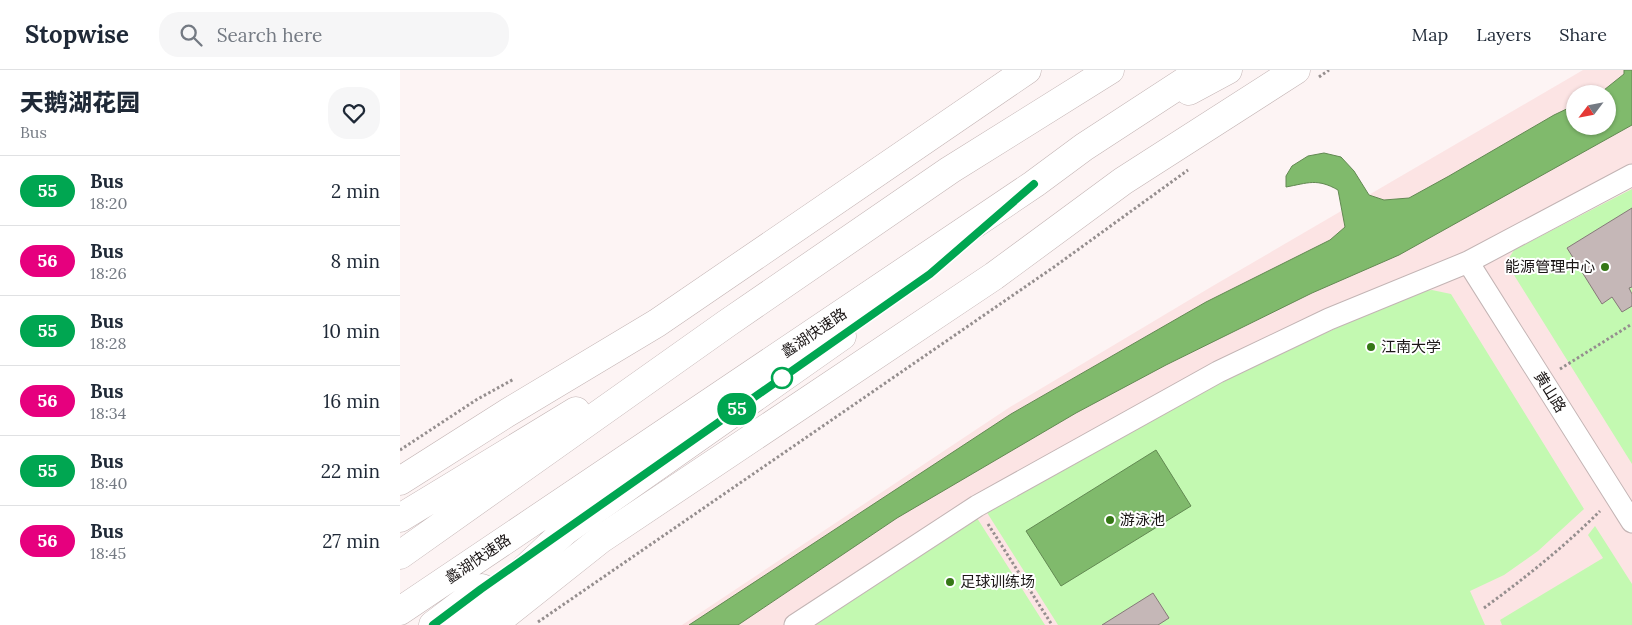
<!DOCTYPE html>
<html lang="en">
<head>
<meta charset="utf-8">
<style>
  body { margin:0; font-family:Lora,"Noto Sans SC",serif; background:#f6f6f7; color:#1f2937; height:100vh; display:flex; flex-direction:column; font-size:19px; white-space:nowrap }
  * { box-sizing:border-box; margin:0 }
  p { font-size:16px; color:#747a83 }
  .icon { flex:none; width:28px; height:28px; fill:none; stroke:currentColor; stroke-width:2; stroke-linecap:round; stroke-linejoin:round }
  .map { position:relative; flex:1; overflow:hidden }
  .details { display:flex; flex-direction:column; background:#fff; width:400px }
  .details>* { flex:none }
  .badge { padding:0 10px; border-radius:16px; font-size:18px; line-height:32px }
  .needle { width:32px; rotate:238deg }
  .buttons { position:absolute; left:1166px; top:15px; display:grid; gap:10px }
  .buttons a { display:grid; place-items:center; width:50px; height:50px; border-radius:50%; background:#fff; box-shadow:0 1px 4px #0004; font-size:25px }
  .map>.badge { position:absolute; translate:-50% -50%; box-shadow:0 0 0 2px #fff }
  .round { display:grid; place-items:center; flex:none; width:52px; height:52px; border-radius:20px; background:#f6f6f7 }
  .overview { display:flex; align-items:center; justify-content:space-between; height:85px; padding:0 20px }
  h1 { font-size:24px; font-weight:800; line-height:38px }
  ul { padding:0; list-style:none }
  li { display:flex; align-items:center; gap:15px; height:70px; padding:0 20px; border-top:1px solid #e0e1e3 }
  li div { flex:1 }
  li b { display:block; font-size:19px }
  li em { font-style:normal }
  li .badge { min-width:55px; font-weight:700; text-align:center }
  header { display:flex; align-items:center; gap:30px; box-sizing:border-box; height:70px; padding:0 25px; background:#fff; border-bottom:1px solid #e0e1e3 }
  header strong { font-size:24px }
  nav { display:flex; gap:28px; margin-inline-start:auto; font-size:18px }
  .search { width:350px; height:45px; background:#f6f6f7; display:flex; align-items:center; gap:12px; box-sizing:border-box; padding:0 18px; border-radius:20px; color:#747a83; font-size:19px }
  main { display:flex; flex:1; min-height:0 }
  .map>svg:first-child { display:block }
  .built { fill:#fce4e4; fill-rule:evenodd }
  .green { fill:#c3f9b1 }
  .water { fill:#80ba6c; stroke:#628952 }
  .building { fill:#c5b7b7; stroke:#857878 }
  .lines { fill:none; stroke-linecap:round; stroke-linejoin:round }
  .minor-casing { stroke:#c3b4b4; stroke-width:23 }
  .major-casing { stroke:#c3b4b4; stroke-width:29 }
  .highway-casing { stroke:#c3b4b4; stroke-width:29 }
  .path { stroke:#958e8e; stroke-width:3; stroke-dasharray:2.5 2.5; stroke-linecap:butt }
  .minor { stroke:#fff; stroke-width:21 }
  .major { stroke:#fff; stroke-width:28 }
  .highway { stroke:#fff; stroke-width:28 }
  .line-casing { stroke:#fff; stroke-width:11 }
  .line { stroke:#00a651; stroke-width:8 }
  .poi-dot { fill:#357716; stroke:#fff; stroke-width:2 }
  .stop-dot { fill:#fff; stroke:#00a651; stroke-width:2.5 }
  .labels { text-anchor:middle; stroke-width:4; stroke-linejoin:round; paint-order:stroke }
  .poi-label { font-size:15px; fill:#1b1616; stroke:#fff; text-anchor:start }
  .street-label { font-size:15px; fill:#1b1616; stroke:#fff }
</style>
</head>
<body>
<header>
<strong>Stopwise</strong>
<div class="search"><svg class="icon" aria-label="search" viewBox="0 0 24 24"><circle cx="10" cy="10" r="6"/><path d="M15 15l6 6"/></svg>Search here</div>
<nav><a>Map</a><a>Layers</a><a>Share</a></nav>
</header>
<main>
<section class="details">
<div class="overview"><div><h1>天鹅湖花园</h1><p>Bus</p></div><a class="round"><svg class="icon" aria-label="heart" viewBox="0 0 24 24"><path d="M12 20l-8-8c-3-5 5-10 8-4 3-6 11-1 8 4z"/></svg></a></div>
<ul>
<li><span class="badge" style="background:#00a651;color:#fff">55</span><div><b>Bus</b><p>18:20</p></div><em>2 min</em></li>
<li><span class="badge" style="background:#e6007e;color:#fff">56</span><div><b>Bus</b><p>18:26</p></div><em>8 min</em></li>
<li><span class="badge" style="background:#00a651;color:#fff">55</span><div><b>Bus</b><p>18:28</p></div><em>10 min</em></li>
<li><span class="badge" style="background:#e6007e;color:#fff">56</span><div><b>Bus</b><p>18:34</p></div><em>16 min</em></li>
<li><span class="badge" style="background:#00a651;color:#fff">55</span><div><b>Bus</b><p>18:40</p></div><em>22 min</em></li>
<li><span class="badge" style="background:#e6007e;color:#fff">56</span><div><b>Bus</b><p>18:45</p></div><em>27 min</em></li>
</ul>
</section>
<div class="map">
<svg width="1232" height="555" viewBox="0 0 1232 555">
  <rect width="100%" height="100%" fill="#fdf4f4"/>
  <path class="built" d="M 1183,0 L 1232,0 L 1232,555 L 282,555 L 610,337 L 811,217 ZM 1175,24 L 1208,24 L 1208,56 L 1175,56 Z"/>
  <path class="green" d="M 1232,119 L 1232,394 L 1109,197 L 1109,188 L 1114,180 Z
    M 1032,220 L 1051,224 L 1184,439 L 1138,481 L 1104,505 L 1070,521 L 1085,555 L 658,555 L 586,441 L 836,303 L 1017,222 Z
    M 577,448 L 645,555 L 415,555 Z
    M 1195,456 L 1232,514 L 1232,555 L 1102,555 L 1100,550 L 1203,488 L 1188,465 Z"/>
  <path class="water" d="M 1224,0 L 1232,0 L 1232,55 L 999,185 L 912,223 L 766,295 L 676,343 L 497,448 L 338,555 L 289,555 L 611,344 L 806,232 L 930,170 L 945,157 L 938,120 C 917,108 908,113 886,117 L 886,106 L 892,96 L 908,86 L 924,83 L 941,87 L 954,101 L 969,125 L 984,130 L 1009,128 L 1049,106 L 1154,45 L 1175,35 L 1175,56 L 1208,56 L 1208,24 L 1199,24 L 1224,4 Z
    M 756,380 L 791,436 L 661,516 L 626,461 Z"/>
  <path class="building" d="M 1232,138 L 1232,217 L 1229,218 L 1232,224 L 1232,236 L 1222,242 L 1212,227 L 1202,234 L 1167,178 Z
    M 753,523 L 769,548 L 758,555 L 702,555 Z"/>
  <g class="lines">
    <defs>
      <path id="minor" d="M 1068,192 L 1232,452
        M 395,555 L 577,436 L 818,302 L 929,249 L 1068,192 L 1232,105"/>
      <path id="major" d="M 0,411 L 107,343 L 257,253 L 627,0
        M 96,555 L 104,546 L 201,469 L 594,206 L 723,111 L 896,0"/>
      <path id="highway" d="M 789,21 L 828,0
        M 0,448 L 176,341
        M 0,485 L 326,254 L 550,100 L 710,0
        M 0,541 L 634,114 L 684,77 L 802,0
        M 33,555 L 82,518
        M 65,555 L 165,461 L 442,266"/>
    </defs>
    <use href="#minor" class="minor-casing"/>
    <use href="#major" class="major-casing"/>
    <use href="#highway" class="highway-casing"/>
    <path class="path" d="M 919,7 L 929,0
      M 1160,299 L 1232,254
      M 0,380 L 76,330 L 114,309
      M 588,454 L 652,555
      M 1084,538 C 1125,508 1164,477 1200,441
      M 138,552 L 654,197 L 788,100"/>
    <use href="#minor" class="minor"/>
    <use href="#major" class="major"/>
    <use href="#highway" class="highway"/>
  </g>
  <g class="lines">
    <defs>
      <path id="line" d="M 33,555 L 81,519 L 530,204 L 634,114"/>
    </defs>
    <use href="#line" class="line-casing"/>
    <use href="#line" class="line"/>
  </g>
  <g class="poi-dot">
    <circle cx="1205" cy="197" r="5"/>
    <circle cx="971" cy="277" r="5"/>
    <circle cx="710" cy="450" r="5"/>
    <circle cx="550" cy="512" r="5"/>
  </g>
  <circle class="stop-dot" cx="382" cy="308" r="10"/>
  <g class="labels">
    <g class="poi-label">
      <text x="1195" y="202" text-anchor="end">能源管理中心</text>
      <text x="981" y="282">江南大学</text>
      <text x="720" y="455">游泳池</text>
      <text x="560" y="517">足球训练场</text>
    </g>
    <g class="street-label">
      <text transform="translate(414 263) rotate(-34)" y="5">蠡湖快速路</text>
      <text transform="translate(1150 322) rotate(58)" y="5">黄山路</text>
      <text transform="translate(78 489) rotate(-34)" y="5">蠡湖快速路</text>
    </g>
  </g>
</svg>
<div class="buttons">
<a><svg class="needle" viewBox="-14 -14 28 28"><path d="M0-13l5 13h-10z" fill="#e53935"/><path d="M0 13l5-13h-10z" fill="#747a83"/></svg></a>
</div>
<b class="badge" style="left:337px;top:339px;background:#00a651;color:#fff">55</b>
</div>
</main>
</body>
</html>
